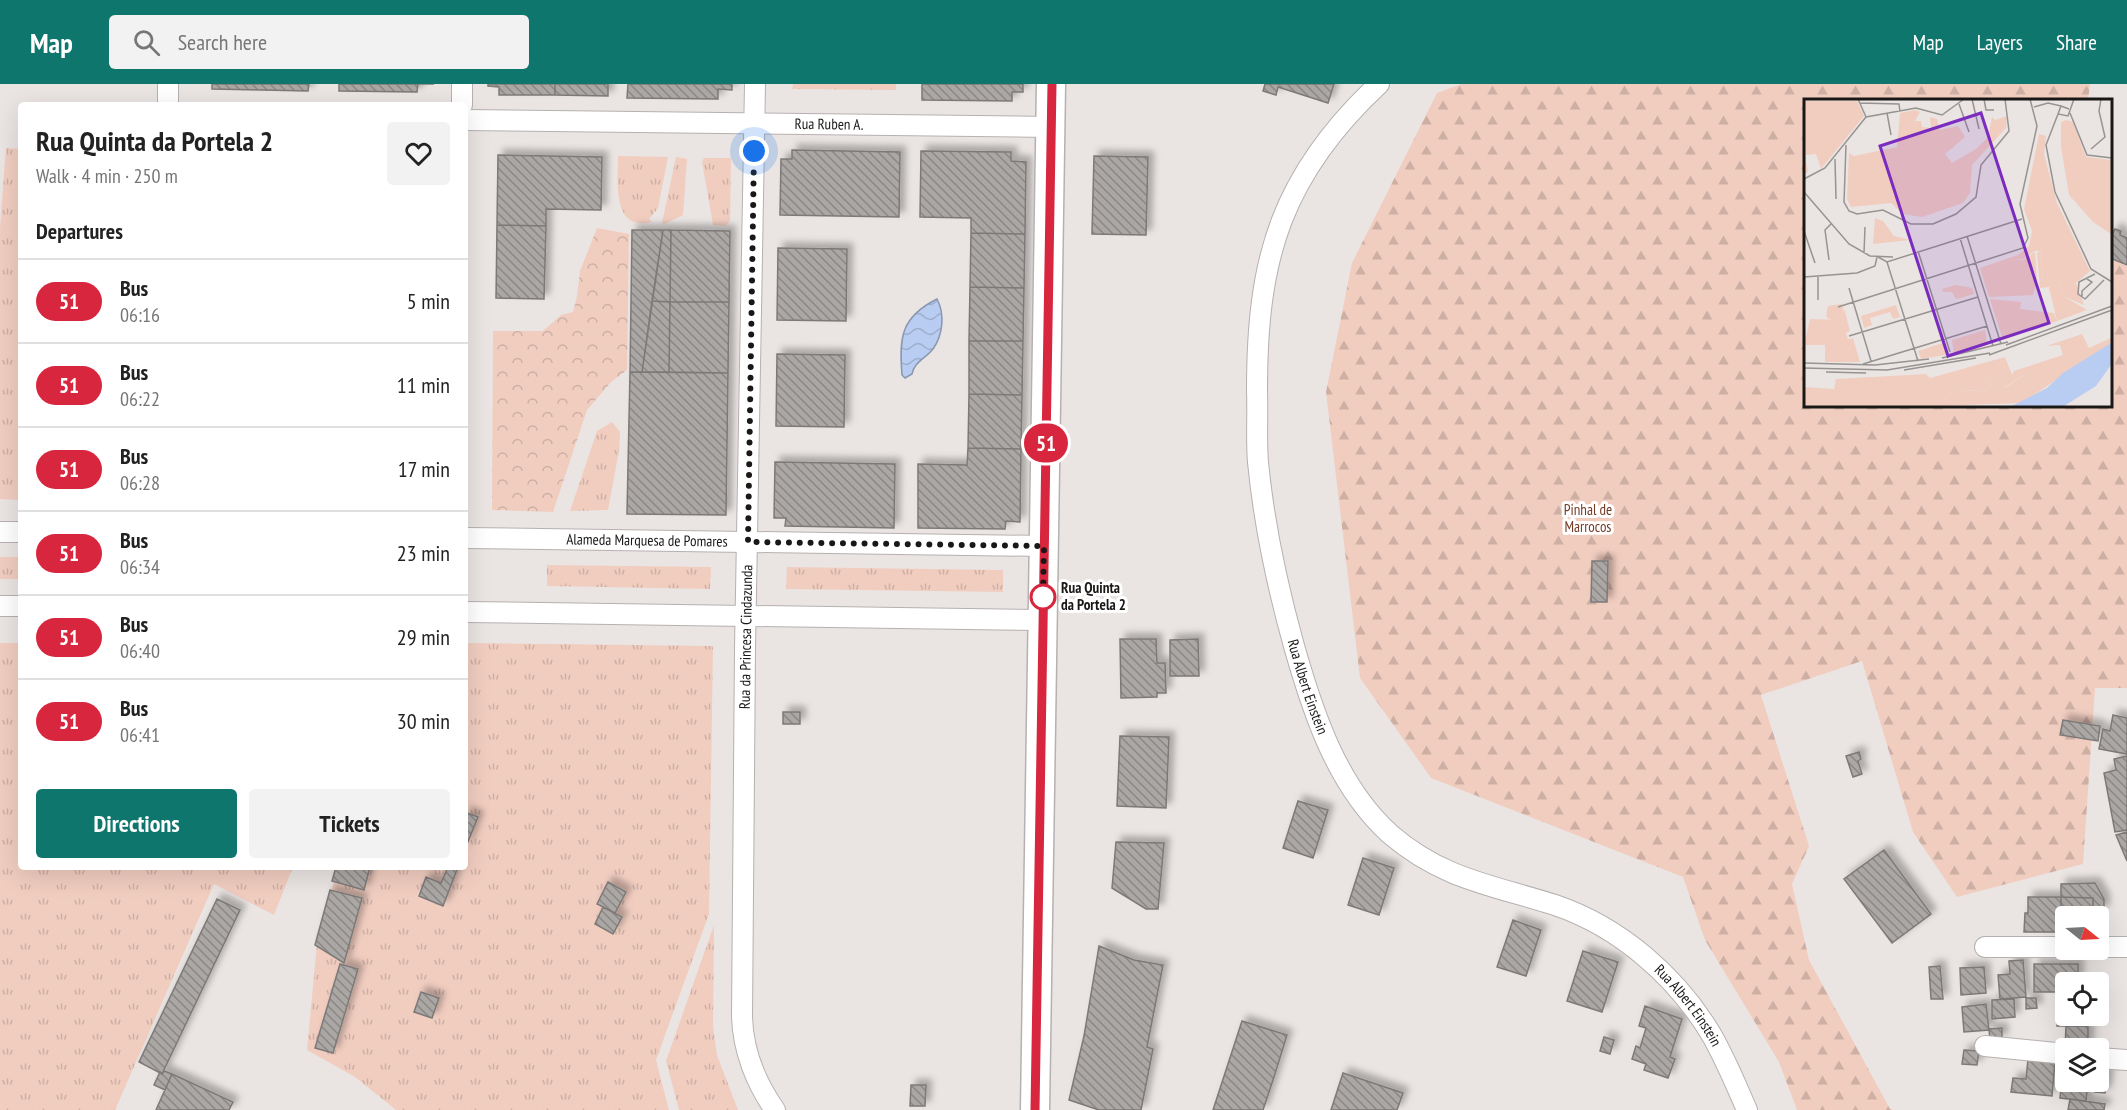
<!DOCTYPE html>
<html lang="en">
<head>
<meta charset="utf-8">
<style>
  body { margin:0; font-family:"PT Sans Narrow",sans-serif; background:#f2f2f2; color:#222; height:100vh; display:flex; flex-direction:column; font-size:22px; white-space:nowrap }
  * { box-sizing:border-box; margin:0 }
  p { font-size:20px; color:#767676 }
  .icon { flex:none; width:33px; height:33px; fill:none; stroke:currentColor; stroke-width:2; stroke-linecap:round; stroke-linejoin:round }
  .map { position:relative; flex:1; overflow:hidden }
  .side { position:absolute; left:18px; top:18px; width:450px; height:768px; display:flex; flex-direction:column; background:#fff; border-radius:6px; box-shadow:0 6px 24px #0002 }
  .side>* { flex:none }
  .badge { padding:0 12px; border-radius:20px; font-size:21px; line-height:39px }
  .needle { width:39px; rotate:108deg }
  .controls { position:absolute; left:2055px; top:822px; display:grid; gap:12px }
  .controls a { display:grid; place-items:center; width:54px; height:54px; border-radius:6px; background:#fff; box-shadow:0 6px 24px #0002; font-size:30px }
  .you { position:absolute; width:30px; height:30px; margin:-15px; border:4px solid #fff; border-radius:50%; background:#1a73e8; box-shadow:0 0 0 9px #1a73e833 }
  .map>.badge { position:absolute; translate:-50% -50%; box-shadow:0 0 0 3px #fff }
  h2 { padding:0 18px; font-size:22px; line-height:54px }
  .round { display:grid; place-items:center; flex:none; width:63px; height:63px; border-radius:6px; background:#f2f2f2 }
  .head { display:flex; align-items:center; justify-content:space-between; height:102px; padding:0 18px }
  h1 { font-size:28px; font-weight:700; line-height:45px }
  .cta { display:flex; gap:12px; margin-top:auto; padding:12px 18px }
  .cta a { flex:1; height:69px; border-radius:6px; background:#0f766e; color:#fff; font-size:24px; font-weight:700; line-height:69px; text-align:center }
  .cta a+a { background:#f2f2f2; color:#222 }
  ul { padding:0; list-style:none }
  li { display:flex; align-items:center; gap:18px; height:84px; padding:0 18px; border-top:2px solid #e0e0e0 }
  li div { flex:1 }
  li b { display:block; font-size:22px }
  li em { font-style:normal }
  li .badge { min-width:66px; font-weight:700; text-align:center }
  header { display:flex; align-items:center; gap:36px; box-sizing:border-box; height:84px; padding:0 30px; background:#0f766e; color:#fff }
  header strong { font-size:28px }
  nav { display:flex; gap:33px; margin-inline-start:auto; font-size:21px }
  .search { width:420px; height:54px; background:#f2f2f2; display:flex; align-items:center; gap:15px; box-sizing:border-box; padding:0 21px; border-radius:6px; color:#767676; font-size:22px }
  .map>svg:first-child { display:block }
  .grass { fill:url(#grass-tufts) }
  .forest { fill:url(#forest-firs) }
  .park { fill:url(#park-crowns) }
  .water { fill:url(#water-waves); stroke:#8997b0; stroke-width:1.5 }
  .building { fill:url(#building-back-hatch); stroke:#7d7978; stroke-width:1.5; filter:url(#shadow) }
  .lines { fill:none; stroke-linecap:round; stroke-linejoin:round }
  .street-casing { stroke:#b6b1b0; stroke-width:22 }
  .secondary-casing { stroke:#b6b1b0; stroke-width:31 }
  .street { stroke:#fff; stroke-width:20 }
  .secondary { stroke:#fff; stroke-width:28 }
  .line-casing { stroke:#fff; stroke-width:14 }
  .line { stroke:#d7263d; stroke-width:9 }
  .walk { stroke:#1a1817; stroke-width:6; stroke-dasharray:0 10.8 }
  .stop-dot { fill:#fff; stroke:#d7263d; stroke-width:3 }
  .labels { text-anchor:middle; stroke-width:6; stroke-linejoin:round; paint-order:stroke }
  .street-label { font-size:15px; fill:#1a1817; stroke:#fff }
  .park-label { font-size:15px; fill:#743c26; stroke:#fff }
  .stop-label { font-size:15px; font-weight:bold; fill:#1a1817; stroke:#fff; text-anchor:start }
  .inset-road { fill:none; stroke:#979391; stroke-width:1.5 }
  .view { fill:#7b2cbf; fill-opacity:0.15; stroke:#7b2cbf; stroke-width:3 }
  .inset-edge { fill:none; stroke:#1a1817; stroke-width:3 }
</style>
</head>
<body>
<header>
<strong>Map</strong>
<div class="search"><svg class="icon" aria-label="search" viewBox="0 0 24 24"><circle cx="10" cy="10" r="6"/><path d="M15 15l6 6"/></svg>Search here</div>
<nav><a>Map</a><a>Layers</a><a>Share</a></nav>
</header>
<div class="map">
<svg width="2127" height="1026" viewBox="0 0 2127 1026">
  <defs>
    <pattern id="grass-tufts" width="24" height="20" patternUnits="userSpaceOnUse" patternTransform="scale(1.5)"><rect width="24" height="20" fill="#f1cdc0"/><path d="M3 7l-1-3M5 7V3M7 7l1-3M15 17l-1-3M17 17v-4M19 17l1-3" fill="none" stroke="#ceafa4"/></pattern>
    <pattern id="forest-firs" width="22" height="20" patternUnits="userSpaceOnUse" patternTransform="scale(1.5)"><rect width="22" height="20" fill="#f1cdc0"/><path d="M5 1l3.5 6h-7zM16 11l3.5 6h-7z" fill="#ceafa4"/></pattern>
    <pattern id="park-crowns" width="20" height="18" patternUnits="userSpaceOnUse" patternTransform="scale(1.5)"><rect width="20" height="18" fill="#f1cdc0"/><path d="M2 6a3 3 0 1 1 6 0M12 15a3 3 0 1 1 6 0" fill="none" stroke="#ceafa4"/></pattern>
    <pattern id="water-waves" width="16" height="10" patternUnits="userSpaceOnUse" patternTransform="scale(1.5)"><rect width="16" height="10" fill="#b8cdf1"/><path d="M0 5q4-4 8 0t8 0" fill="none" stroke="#9eafce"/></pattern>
    <pattern id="building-back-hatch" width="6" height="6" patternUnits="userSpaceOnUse" patternTransform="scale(1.5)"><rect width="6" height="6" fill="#aba7a5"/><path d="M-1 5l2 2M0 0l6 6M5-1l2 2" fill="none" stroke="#8a8785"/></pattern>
    <filter id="shadow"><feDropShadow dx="5.5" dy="-5.5" stdDeviation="3" flood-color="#0004"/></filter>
  </defs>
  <rect width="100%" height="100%" fill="#eae5e3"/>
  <path class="grass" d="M 793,0 L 896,0 L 896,6 L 792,5 Z
    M 6,64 L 21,65 L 21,416 L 0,415 L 0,144 Z
    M 618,72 L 668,73 L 658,124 L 649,135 L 652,138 C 611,148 618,97 618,72 Z
    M 676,73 L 687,75 L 683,131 L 665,140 L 662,139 Z
    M 704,74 L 731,74 L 730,137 L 725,142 L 713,141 L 702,78 Z
    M 612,338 L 620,348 L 619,367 L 608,426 L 570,427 L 597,347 Z
    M 0,473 L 21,473 L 21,495 L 0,495 Z
    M 547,481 L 711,483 L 710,505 L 547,502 Z
    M 787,483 L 1003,486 L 1003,508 L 786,505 Z
    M 0,559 L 21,559 L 21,783 L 293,783 L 274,831 L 214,800 L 115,1026 L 0,1026 Z
    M 465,559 L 713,562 L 709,830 L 656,976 L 669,1026 L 396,1026 L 355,993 L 307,966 L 317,859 L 338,783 L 465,783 Z
    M 714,841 L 713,942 L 717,971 L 738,1026 L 679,1026 L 666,977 Z"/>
  <path class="forest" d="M 1461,0 L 2090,0 L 2088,16 L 1806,16 L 1806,321 L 2110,321 L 2111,175 L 2127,182 L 2127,604 L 2095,604 L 2083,780 L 1957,813 L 1913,748 L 1862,577 L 1761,611 L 1809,762 L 1792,800 L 1809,876 L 1890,1025 L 1894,1026 L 1797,1026 L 1779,978 L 1705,856 L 1683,793 L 1431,694 L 1360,594 L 1326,308 L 1352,179 L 1437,9 Z"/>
  <path class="park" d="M 597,144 L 629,150 L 627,286 L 611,298 L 587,326 L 553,428 L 492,426 L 493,247 L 543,247 L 561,231 L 573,228 L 577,212 L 580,187 Z"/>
  <path class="water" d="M 937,215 C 945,230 943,251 933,265 C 926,274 914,278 912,290 L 905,294 L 902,291 C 899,253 901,233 937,215 Z"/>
  <path class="building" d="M 212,0 L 309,0 L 308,7 L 212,5 Z
    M 339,0 L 434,0 L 418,0 L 417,8 L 339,7 Z
    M 488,0 L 555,0 L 555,11 L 499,11 L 499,3 L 488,2 Z
    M 555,0 L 608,0 L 608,12 L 555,11 Z
    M 628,0 L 732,0 L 732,6 L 718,5 L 718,15 L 627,14 Z
    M 922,0 L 1023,0 L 1023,8 L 1012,8 L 1012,17 L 922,16 Z
    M 1265,0 L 1334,0 L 1328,19 L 1278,3 L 1276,11 L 1263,7 Z
    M 792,66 L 900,68 L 899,133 L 780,131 L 781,75 L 792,75 Z
    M 921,67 L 1011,68 L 1011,77 L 1026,78 L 1025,150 L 971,149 L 971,134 L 920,133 Z
    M 498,71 L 602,73 L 601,126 L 546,125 L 546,142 L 497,141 Z
    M 1094,72 L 1148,73 L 1146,151 L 1092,150 Z
    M 497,141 L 546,142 L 544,215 L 496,214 Z
    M 2115,145 L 2121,147 L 2120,151 L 2127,154 L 2127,181 L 2110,174 L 2110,155 Z
    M 632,146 L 663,146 L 642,288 L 630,288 Z
    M 663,146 L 671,146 L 670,218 L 652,217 Z
    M 671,146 L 730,147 L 729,218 L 670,218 Z
    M 971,149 L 1025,150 L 1024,204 L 970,203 Z
    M 778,164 L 847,165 L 846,237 L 777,236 Z
    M 970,203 L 1024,204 L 1023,257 L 969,257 Z
    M 652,217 L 670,218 L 669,288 L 642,288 Z
    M 670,218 L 729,218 L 728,289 L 669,288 Z
    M 969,257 L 1023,257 L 1022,311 L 969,310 Z
    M 777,270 L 845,271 L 844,343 L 776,342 Z
    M 630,288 L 728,289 L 726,431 L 627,430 Z
    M 969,310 L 1022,311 L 1021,365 L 968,364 Z
    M 968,364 L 1021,365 L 1020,438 L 1006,437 L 1005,445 L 918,444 L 918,380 L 967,381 Z
    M 775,378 L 895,380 L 894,444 L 785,442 L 786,434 L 774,434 Z
    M 1592,477 L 1608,477 L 1607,518 L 1591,518 Z
    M 1120,555 L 1156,555 L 1157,579 L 1165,579 L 1166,609 L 1157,609 L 1157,613 L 1121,614 Z
    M 1198,555 L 1199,592 L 1170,592 L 1170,556 Z
    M 783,628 L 800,628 L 800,640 L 783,640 Z
    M 2113,631 L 2127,634 L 2127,670 L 2099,665 L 2103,645 L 2110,647 Z
    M 2063,636 L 2100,642 L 2098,657 L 2060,651 Z
    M 1120,652 L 1169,653 L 1166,724 L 1117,722 Z
    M 1859,668 L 1861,675 L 1858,677 L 1862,690 L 1853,693 L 1846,672 Z
    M 2127,672 L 2127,746 L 2115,748 L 2104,689 L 2116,686 L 2114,675 Z
    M 1298,717 L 1328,726 L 1313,774 L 1283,764 Z
    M 465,728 L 478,733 L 465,765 Z
    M 2127,748 L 2127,777 L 2116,751 Z
    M 1116,758 L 1164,759 L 1158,825 L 1146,825 L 1112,804 Z
    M 1884,766 L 1931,830 L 1892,859 L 1844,795 Z
    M 1363,774 L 1394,784 L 1379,831 L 1348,821 Z
    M 336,783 L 370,783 L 364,806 L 332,797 Z
    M 448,783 L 458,783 L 443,822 L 419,812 L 426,793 L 441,799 Z
    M 608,798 L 626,808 L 615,829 L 597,820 Z
    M 2095,799 L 2104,815 L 2104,827 L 2093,827 L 2093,814 L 2061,813 L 2061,800 Z
    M 330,806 L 362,814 L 344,879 L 315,861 Z
    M 2028,813 L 2061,813 L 2061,848 L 2024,848 L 2025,829 L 2028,829 Z
    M 2061,813 L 2093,814 L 2093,832 L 2066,832 L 2066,848 L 2061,848 Z
    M 217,815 L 240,826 L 162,990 L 139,978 Z
    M 603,823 L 622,833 L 613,850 L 595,840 Z
    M 1513,836 L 1541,846 L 1526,892 L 1497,883 Z
    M 1099,862 L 1134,876 L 1163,881 L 1147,963 L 1153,965 L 1141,1026 L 1099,1026 L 1069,1016 L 1084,952 Z
    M 1583,867 L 1618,878 L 1602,928 L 1567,917 Z
    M 2023,876 L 2026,913 L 2000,915 L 1998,891 L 2010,890 L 2009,877 Z
    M 340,880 L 358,885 L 333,969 L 315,964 Z
    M 2034,880 L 2078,880 L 2078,898 L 2066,898 L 2066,908 L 2034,908 Z
    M 1940,882 L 1943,915 L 1931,915 L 1929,883 Z
    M 1984,883 L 1986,909 L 1961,911 L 1960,884 Z
    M 421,908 L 439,914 L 432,934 L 414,928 Z
    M 2026,914 L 2036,914 L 2037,924 L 2026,925 Z
    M 2014,915 L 2015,933 L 1992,935 L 1992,916 Z
    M 2059,915 L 2066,915 L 2066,932 L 2088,932 L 2088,942 L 2057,942 Z
    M 1986,920 L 1989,946 L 1964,948 L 1962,923 Z
    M 1645,922 L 1682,935 L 1670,973 L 1675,975 L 1668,994 L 1644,986 L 1646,980 L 1632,975 L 1636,962 L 1640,964 L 1646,944 L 1639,942 Z
    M 1242,937 L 1287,951 L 1274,993 L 1263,1026 L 1213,1026 Z
    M 2066,942 L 2088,942 L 2088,964 L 2065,965 Z
    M 2002,944 L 2002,955 L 1990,956 L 1989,945 Z
    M 1604,953 L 1614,956 L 1610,970 L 1600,967 Z
    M 1964,966 L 1979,967 L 1977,981 L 1962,980 Z
    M 2028,975 L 2055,977 L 2052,1012 L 2011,1008 L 2013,994 L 2026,995 Z
    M 2063,981 L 2066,981 L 2066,998 L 2088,998 L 2086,1017 L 2060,1014 Z
    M 164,987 L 172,990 L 165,1006 L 154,1001 L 160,988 L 162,990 Z
    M 2098,988 L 2108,989 L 2105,1009 L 2095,1008 Z
    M 1343,989 L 1403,1009 L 1397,1026 L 1331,1026 Z
    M 172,990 L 233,1018 L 229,1026 L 156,1026 Z
    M 911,1001 L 926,1001 L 925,1022 L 910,1022 Z
    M 2070,1015 L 2105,1020 L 2104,1026 L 2068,1026 Z"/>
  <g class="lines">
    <defs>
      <g id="street">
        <path d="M 755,0 L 745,565 L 742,933 C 743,966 756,999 775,1026"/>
        <path id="s1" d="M 1379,0 C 1337,39 1303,82 1282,136 C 1261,190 1257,249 1257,307 C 1258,331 1256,355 1258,378 C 1264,441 1277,501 1294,562 C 1313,629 1337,702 1390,750 C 1442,795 1492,801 1555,821 C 1620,843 1676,892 1711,950 C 1725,974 1736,1001 1747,1026"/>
        <path d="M 168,21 L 168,0"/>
        <path d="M 462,21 L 462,0"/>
        <path id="s2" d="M 465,36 L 1050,43"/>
        <path d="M 0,448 L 21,448"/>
        <path id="s3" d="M 465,454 L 1044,462"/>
        <path d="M 0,522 L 21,522"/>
        <path d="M 465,528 L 1043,536"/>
        <path d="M 1985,863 L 2066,863"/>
        <path d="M 2098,863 L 2127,863"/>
        <path d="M 1985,962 L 2066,970"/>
        <path d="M 2098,974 L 2127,976"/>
      </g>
      <path id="secondary" d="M 1035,1026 L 1051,0"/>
    </defs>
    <use href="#street" class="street-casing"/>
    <use href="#secondary" class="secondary-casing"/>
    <use href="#street" class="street"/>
    <use href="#secondary" class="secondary"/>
  </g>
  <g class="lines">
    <defs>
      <path id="line" d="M 1035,1026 L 1052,0"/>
    </defs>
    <use href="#line" class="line-casing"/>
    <use href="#line" class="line"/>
    <path class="walk" d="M 754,67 L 748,458 L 1044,462 L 1043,513"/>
  </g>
  <circle class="stop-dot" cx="1043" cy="513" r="12"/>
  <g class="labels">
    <g class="street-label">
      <text dy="5" stroke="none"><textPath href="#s2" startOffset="364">Rua Ruben A.</textPath></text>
      <text dy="5" stroke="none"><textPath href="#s3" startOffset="182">Alameda Marquesa de Pomares</textPath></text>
      <text transform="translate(746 553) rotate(-89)" y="5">Rua da Princesa Cindazunda</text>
      <text dy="5" stroke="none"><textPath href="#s1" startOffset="644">Rua Albert Einstein</textPath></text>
      <text dy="5" stroke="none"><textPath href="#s1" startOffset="1166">Rua Albert Einstein</textPath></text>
    </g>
    <g class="park-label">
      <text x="1588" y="431">Pinhal de<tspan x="1588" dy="17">Marrocos</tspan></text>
    </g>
    <g class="stop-label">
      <text x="1061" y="509">Rua Quinta<tspan x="1061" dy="17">da Portela 2</tspan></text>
    </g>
  </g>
  <g transform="translate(1804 15)">
    <rect width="308" height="308" fill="#eae5e3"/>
    <path d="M 235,35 L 242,37 L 240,55 L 253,104 L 286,172 L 272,184 L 280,206 L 261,198 L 255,181 L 247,179 L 239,184 L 236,152 L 231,152 L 219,160 L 211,160 L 219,161 L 231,153 L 233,182 L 229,196 L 185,198 L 176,169 L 214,156 L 225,147 L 228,132 L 220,110 ZM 186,200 L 217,203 L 216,210 L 250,214 L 253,222 L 199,241 ZM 92,206 L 96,218 L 89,220 L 86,213 L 66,219 L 68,226 L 60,229 L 57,217 ZM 40,209 L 46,232 L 42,234 L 44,240 L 49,239 L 56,263 L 21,263 L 21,246 L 0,246 L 6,220 L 39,221 ZM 181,231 L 183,246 L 150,254 L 148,241 ZM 139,244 L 142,256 L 117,260 L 114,252 ZM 201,258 L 208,276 L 221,275 L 200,289 L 186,280 L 187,291 L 150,292 L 133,307 L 0,307 L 0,288 L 30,290 L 32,280 L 122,275 L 126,279 Z" fill="#f1cdc0"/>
    <path d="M 0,2 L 53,2 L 60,17 L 17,70 L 12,55 L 1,56 L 4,73 L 0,75 ZM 111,11 L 116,13 L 111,22 L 117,22 L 118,28 L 127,29 L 126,18 L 133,20 L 136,31 L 154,27 L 161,38 L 141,55 L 148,64 L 172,50 L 184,38 L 188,18 L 191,21 L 203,17 L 202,29 L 168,66 L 166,94 L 159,104 L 118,118 L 99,115 L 87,104 L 47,108 L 43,100 L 45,54 L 50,57 L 93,48 L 96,14 ZM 71,119 L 79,122 L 90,137 L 106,141 L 69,145 ZM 236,152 L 239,183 L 246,179 L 248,171 L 257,169 L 263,176 L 255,181 L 261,198 L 283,211 L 253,222 L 245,188 L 236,189 L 233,154 ZM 38,205 L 41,220 L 31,223 L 22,218 L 24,207 ZM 278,235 L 285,249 L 307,239 L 307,244 L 218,304 L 133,307 L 150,292 L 187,291 L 186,280 L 198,281 L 201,289 L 220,276 L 208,276 L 210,272 L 259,256 L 256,246 L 242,247 Z" fill="#f1cdc0"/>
    <path d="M 262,21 L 269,23 L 282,58 L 307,61 L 307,135 L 289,123 L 265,96 L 257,48 L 257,23 ZM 152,186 L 168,189 L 170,195 L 152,200 L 148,193 L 139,193 L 138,190 Z" fill="#f1cdc0"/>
    <path d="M 307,244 L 307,266 L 292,287 L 260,307 L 208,307 L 243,289 L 259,274 Z" fill="#b8cdf1"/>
    <path class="inset-road" d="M 54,0 L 62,18M 168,0 L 175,30M 180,0 L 182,11 L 190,11M 56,4 L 95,5 L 96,13M 155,5 L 165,33M 230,8 L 244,4 L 257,7M 265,10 L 257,7 L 254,15 L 264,17 L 270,0M 83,14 L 87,36M 266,14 L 283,56 L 308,59M 254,15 L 242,46 L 251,93 L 287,170 L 308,183M 42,46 L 40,103 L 45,112 L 53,115 L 79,111 L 107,125 L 129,125 L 152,115 L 172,98 L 177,66 L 205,32 L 201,0M 287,50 L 301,38 L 295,12 L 297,0M 31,60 L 32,100M 0,80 L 21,69 L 62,18 L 112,9 L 138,16 L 160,0M 0,93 L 45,145 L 66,157 L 89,158M 0,132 L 11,164M 163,137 L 197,245M 156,139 L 189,247M 114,152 L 146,253M 60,154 L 61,128M 74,158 L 83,163 L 218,120M 25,161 L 21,131 L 27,125M 83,163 L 114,262M 14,177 L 14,201M 0,178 L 53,174 L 71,167 L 73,158M 45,189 L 67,262M 278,198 L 278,192 L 288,183 L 283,180M 281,200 L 274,195 L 275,183 L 291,175M 281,200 L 300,181M 34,208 L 219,149 L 224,139 L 216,105 L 233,27 L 226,0M 45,237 L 174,198M 202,246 L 308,207M 185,256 L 308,211M 138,259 L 204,243M 0,264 L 71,266 L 125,260M 59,265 L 183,227M 0,269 L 83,271 L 186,254M 100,271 L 172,259M 22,273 L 62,274"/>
    <path class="view" d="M 177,14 L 245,224 L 144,257 L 76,47 Z"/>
    <rect width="308" height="308" class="inset-edge"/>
  </g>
</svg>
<div class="controls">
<a><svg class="needle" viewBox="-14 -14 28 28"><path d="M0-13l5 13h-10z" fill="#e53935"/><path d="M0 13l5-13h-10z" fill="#767676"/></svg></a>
<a><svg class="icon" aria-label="locate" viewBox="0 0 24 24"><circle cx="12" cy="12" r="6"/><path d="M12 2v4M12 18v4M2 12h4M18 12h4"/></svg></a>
<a><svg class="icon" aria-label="layers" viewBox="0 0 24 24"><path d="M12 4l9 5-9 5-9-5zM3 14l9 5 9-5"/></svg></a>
</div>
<div class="you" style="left:754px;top:67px"></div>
<b class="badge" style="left:1046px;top:359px;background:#d7263d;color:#fff">51</b>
<section class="side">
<div class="head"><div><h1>Rua Quinta da Portela 2</h1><p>Walk · 4 min · 250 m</p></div><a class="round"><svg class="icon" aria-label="heart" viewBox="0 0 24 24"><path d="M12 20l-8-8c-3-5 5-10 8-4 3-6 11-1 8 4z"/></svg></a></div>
<h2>Departures</h2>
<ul>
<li><span class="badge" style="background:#d7263d;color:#fff">51</span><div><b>Bus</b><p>06:16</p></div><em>5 min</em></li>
<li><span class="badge" style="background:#d7263d;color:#fff">51</span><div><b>Bus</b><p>06:22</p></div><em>11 min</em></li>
<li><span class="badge" style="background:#d7263d;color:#fff">51</span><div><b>Bus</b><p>06:28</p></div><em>17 min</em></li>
<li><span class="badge" style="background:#d7263d;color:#fff">51</span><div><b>Bus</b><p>06:34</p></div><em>23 min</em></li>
<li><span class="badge" style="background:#d7263d;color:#fff">51</span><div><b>Bus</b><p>06:40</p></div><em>29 min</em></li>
<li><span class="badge" style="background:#d7263d;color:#fff">51</span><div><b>Bus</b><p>06:41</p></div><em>30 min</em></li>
</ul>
<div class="cta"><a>Directions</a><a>Tickets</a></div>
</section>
</div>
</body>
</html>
